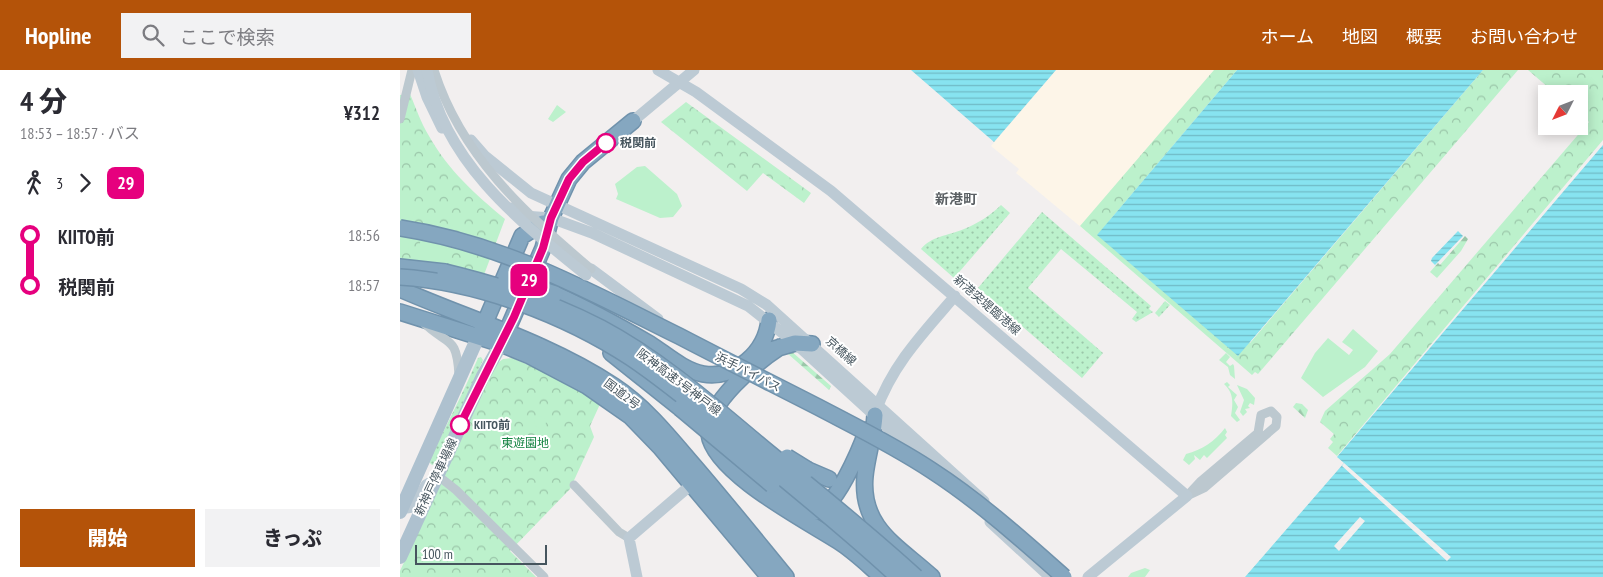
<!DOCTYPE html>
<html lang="ja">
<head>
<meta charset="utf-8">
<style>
  body { margin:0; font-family:"PT Sans Narrow","Noto Sans JP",sans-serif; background:#f2f2f3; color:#2b2b33; height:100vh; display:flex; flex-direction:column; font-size:19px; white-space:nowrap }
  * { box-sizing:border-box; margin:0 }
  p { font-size:16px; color:#7c7c81 }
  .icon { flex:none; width:28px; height:28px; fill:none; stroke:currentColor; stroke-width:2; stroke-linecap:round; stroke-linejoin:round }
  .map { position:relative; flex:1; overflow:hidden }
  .panel { display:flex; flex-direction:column; background:#fff; width:400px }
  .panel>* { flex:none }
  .badge { padding:0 10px; border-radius:8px; font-size:18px; line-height:32px }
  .needle { width:32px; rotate:228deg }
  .buttons { position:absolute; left:1138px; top:15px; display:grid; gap:10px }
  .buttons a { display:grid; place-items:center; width:50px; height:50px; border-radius:0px; background:#fff; box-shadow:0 2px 12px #0003; font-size:25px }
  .scale { position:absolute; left:15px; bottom:12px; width:132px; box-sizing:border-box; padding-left:5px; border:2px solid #46555e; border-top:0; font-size:14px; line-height:18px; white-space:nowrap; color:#46555e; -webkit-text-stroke:4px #fff; paint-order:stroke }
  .map>.badge { position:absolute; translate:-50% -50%; box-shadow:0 0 0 2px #fff }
  .legs { display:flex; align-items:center; gap:8px; height:55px; padding:0 20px; font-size:16px }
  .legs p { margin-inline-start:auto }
  .head { display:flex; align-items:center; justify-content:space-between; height:85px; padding:0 20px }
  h1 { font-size:28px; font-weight:800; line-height:38px }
  .button { display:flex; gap:10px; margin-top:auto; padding:10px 20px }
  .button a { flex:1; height:58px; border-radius:0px; background:#b45309; color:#fff; font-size:20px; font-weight:800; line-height:58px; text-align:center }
  .button a+a { background:#f2f2f3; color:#2b2b33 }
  ul { padding:0 20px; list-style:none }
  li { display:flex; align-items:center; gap:18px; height:50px; font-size:19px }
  li i { display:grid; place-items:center; width:8px; height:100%; margin:0 6px; background:currentColor }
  li i::after { content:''; width:12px; height:12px; margin:-6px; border:4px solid; border-radius:50%; background:#fff }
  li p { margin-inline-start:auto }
  li:first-child i { background:linear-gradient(#0000 50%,currentColor 0) }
  li:last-child i { background:linear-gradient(currentColor 50%,#0000 0) }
  header { display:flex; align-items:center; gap:30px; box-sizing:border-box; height:70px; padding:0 25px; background:#b45309; color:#fff }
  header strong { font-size:24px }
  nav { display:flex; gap:28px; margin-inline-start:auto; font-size:18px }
  .search { width:350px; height:45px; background:#f2f2f3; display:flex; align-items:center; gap:12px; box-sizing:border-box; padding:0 18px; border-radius:0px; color:#7c7c81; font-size:19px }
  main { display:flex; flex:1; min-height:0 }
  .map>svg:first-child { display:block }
  .commercial { fill:#fdf5e8 }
  .grass { fill:url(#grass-dots) }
  .forest { fill:url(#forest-firs) }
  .park { fill:url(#park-crowns) }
  .garden { fill:#bcf1cc }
  .water { fill:url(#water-rules) }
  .pier { fill:#f2efef }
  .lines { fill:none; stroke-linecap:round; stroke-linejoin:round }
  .highway-casing { stroke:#7092ac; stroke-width:18 }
  .street { stroke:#bcc8cf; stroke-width:9 }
  .secondary { stroke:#bccad4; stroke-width:11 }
  .primary { stroke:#aec1cf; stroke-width:14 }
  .highway { stroke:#85a7c0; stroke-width:15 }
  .highway-bridge-casing { stroke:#7092ac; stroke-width:18; stroke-linecap:butt }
  .street-bridge { stroke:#bcc8cf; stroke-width:9 }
  .secondary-bridge { stroke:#bccad4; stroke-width:11 }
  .highway-bridge { stroke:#85a7c0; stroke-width:15 }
  .line-1-casing { stroke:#fff; stroke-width:11 }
  .line-1 { stroke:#e6007e; stroke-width:8 }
  .stop-1-dot { fill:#fff; stroke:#e6007e; stroke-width:2.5 }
  .labels { text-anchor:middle; stroke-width:4; stroke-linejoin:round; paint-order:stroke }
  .stop-label { font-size:12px; font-weight:bold; fill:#46555e; stroke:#fff; text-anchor:start }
  .street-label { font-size:12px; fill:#46555e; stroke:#fff }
  .park-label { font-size:12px; fill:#138341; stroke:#fff }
  .neighbourhood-label { font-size:14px; font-weight:bold; fill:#5b6064; stroke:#fff }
</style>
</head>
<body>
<header>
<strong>Hopline</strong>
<div class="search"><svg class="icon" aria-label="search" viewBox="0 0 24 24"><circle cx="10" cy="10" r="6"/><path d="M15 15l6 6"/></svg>ここで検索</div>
<nav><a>ホーム</a><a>地図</a><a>概要</a><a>お問い合わせ</a></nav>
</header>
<main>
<section class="panel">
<div class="head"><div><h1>4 分</h1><p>18:53 – 18:57 · バス</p></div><b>¥312</b></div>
<div class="legs"><svg class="icon" aria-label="walk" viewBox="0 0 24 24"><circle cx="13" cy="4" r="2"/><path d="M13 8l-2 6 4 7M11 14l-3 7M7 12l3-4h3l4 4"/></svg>3<svg class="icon" aria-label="forward" viewBox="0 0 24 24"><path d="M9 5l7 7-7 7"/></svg><b class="badge" style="background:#e6007e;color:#fff">29</b></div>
<ul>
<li><i style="color:#e6007e"></i><b>KIITO前</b><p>18:56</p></li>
<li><i style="color:#e6007e"></i><b>税関前</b><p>18:57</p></li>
</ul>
<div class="button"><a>開始</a><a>きっぷ</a></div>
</section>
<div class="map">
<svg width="1203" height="507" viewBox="0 0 1203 507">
  <defs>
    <pattern id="grass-dots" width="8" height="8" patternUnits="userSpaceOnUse" patternTransform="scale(1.25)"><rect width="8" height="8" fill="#bcf1cc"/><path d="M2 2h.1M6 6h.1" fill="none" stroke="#9bc6a9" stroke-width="1.8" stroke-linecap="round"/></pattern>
    <pattern id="forest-firs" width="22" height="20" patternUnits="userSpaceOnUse" patternTransform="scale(1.25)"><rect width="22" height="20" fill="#bcf1cc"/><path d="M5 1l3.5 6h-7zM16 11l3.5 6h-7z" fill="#9bc6a9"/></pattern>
    <pattern id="park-crowns" width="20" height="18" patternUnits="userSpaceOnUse" patternTransform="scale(1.25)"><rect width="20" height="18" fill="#bcf1cc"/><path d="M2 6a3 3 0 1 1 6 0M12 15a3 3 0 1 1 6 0" fill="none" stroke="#9bc6a9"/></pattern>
    <pattern id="water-rules" width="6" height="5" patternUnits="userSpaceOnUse" patternTransform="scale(1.25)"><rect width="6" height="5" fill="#87e3f0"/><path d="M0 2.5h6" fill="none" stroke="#70bbc6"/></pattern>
  </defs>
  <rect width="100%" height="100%" fill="#f2efef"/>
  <path class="commercial" d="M 656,0 L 837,0 L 694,168 L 616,103 L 619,99 L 591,76 Z"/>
  <path class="grass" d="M 601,135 L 610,143 L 554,208 L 521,179 C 531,166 548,166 564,159 C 577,154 591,145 601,135 Z
    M 642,142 L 751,236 L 749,239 L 753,242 L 736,252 L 732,249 L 737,242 L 661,179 L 628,218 L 703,283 L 682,308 L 578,218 Z
    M 765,231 L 770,235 L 759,247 L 755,243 Z
    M 81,287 L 83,290 L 37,393 L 32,395 L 29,392 C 45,357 63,324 78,288 Z"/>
  <path class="forest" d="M 1065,166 L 1068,169 L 1061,181 L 1037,208 L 1030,202 L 1038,193 L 1040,195 Z
    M 391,281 L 431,316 L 429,320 L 387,283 Z
    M 896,333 L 902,334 L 908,340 L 905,348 L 893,337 Z"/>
  <path class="park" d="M 814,0 L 837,0 L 709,151 L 850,273 L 1083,0 L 1118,0 L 858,304 L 855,302 L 852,305 L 680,156 Z
    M 1128,0 L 1203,0 L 1203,70 L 937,386 L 928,378 L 933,372 L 930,369 L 934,364 L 920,352 L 925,341 L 990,284 L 1189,52 L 1179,43 L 1179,24 L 1156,24 Z
    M 10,24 C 16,38 21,53 29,66 C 48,100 76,125 105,149 L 76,226 L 0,197 L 0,25 Z
    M 286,32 L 411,123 L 404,133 L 363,103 L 347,121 L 261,52 Z
    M 112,288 L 162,309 L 201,332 L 190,356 L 194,367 L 170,419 L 110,481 L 136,507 L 0,507 L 0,501 L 95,295 L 103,289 Z"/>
  <path class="garden" d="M 157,35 L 166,42 L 153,52 L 148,49 Z
    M 245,96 L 277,124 L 282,136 L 273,147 L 260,148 L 216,129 L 218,124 L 215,114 L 237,97 Z
    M 0,124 L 9,125 L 15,132 L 8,180 L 3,184 L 0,184 Z
    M 26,149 L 53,156 L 41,203 L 14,197 Z
    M 953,259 L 978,281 L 965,297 L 923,327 L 901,308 L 915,283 L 928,268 L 949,285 L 953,280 L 942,272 Z
    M 826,283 L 830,287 L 826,292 L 830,296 L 833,294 L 834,296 L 835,309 L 830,305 L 828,297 L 819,290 Z
    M 827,312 L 830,315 L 828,317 L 837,325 L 834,330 L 838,337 L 835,343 L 840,350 L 837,352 L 831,346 C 833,333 834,323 824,314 Z
    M 837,315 L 847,319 L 855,328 L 854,335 L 850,333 L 848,336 L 850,338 L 845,339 L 847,342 L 843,346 L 840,342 L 844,330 Z
    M134 352a6 6 0 1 1 12 0a6 6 0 1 1-12 0Z
    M 825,358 L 827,362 L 825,365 L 827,368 L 807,388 L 804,385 L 800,390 L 794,385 L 795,389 L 789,395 L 783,390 L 786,384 C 802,380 815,371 825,358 Z
    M 745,498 L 750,500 L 745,507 L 728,507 L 731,503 Z"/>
  <path class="water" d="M 511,0 L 656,0 L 594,72 Z
    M 837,0 L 1083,0 L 838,286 L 697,165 Z
    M 1203,75 L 1203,507 L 845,507 L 944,393 L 937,387 Z
    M 1058,161 L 1063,166 L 1035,195 L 1031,191 L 1032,188 Z"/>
  <path class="pier" d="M 944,393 L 1051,487 L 1047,491 L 942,396 Z
    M 960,447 L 965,451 L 939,481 L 934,476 Z"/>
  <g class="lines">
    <defs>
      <path id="highway" d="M 0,197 L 45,202
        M 0,219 C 71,250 149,273 214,316 C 243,335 267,364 289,390 C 322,428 354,468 386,507
        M 155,224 C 188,239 219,256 250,274 C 267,285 283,300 303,304 C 336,310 366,281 369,250
        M 0,242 L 101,274 L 130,286 L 187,316 L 230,346 L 260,377 L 369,507
        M 81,262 L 122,166 L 143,153
        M 103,270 L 143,178 L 151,148 L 169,109 L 183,92 L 233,51
        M 380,277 C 357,292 305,334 309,364 C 314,403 407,451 438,471 C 454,481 468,495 482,507
        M 371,280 L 395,273 L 412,274
        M 211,283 L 280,338
        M 475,345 C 474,366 467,386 465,406 C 460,458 498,476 532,507
        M 408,400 L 429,409
        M 372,415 C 384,424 399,442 414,442 C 434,443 461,377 467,360"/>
    </defs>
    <use href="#highway" class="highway-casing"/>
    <path class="street" d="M 0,49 L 12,0
      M 22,251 C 47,277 57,263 59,306
      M 871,341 L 877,347 L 876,356 L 804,418 L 787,426 L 800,412 L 858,363 L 861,345 Z
      M 37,405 L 56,420 L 144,507
      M 174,415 L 219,462 L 229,468"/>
    <path class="secondary" d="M 18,0 L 27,27 L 42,58
      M 258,0 L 296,22 L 431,121 L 787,426 L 688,507
      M 233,51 L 294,0
      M 71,70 L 85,86 L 131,123 L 341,219 L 367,235 L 584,431
      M 112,138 L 124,146 L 151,148 L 192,163 L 348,236 L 395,273 L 522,389
      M 191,199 L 258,249
      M 476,341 C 492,295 524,262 555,226
      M 0,439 L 13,437 L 26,415 L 36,409
      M 590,452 L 650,507
      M 237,507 L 229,468 L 292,414"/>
    <path class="primary" d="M 0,442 L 78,267
      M 0,487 L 83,306 L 101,274"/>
    <use href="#highway" class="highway"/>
    <defs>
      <path id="highway-bridge" d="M 0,158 C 104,174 186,220 279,266 C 325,290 371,313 418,337 C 456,357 495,376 531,400 C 579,431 621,469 664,507
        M 45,202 C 99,215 152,232 201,258 C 263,291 315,338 368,382 C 418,423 468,463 516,507
        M 0,207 C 79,212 165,245 231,288 C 274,317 314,352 354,384 C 402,424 452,464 498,507
        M 106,208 L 155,224
        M 280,338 L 372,415
        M 387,387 L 408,400"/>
    </defs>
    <use href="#highway-bridge" class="highway-bridge-casing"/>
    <path class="street-bridge" d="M 34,0 C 61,86 125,143 191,199"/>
    <path class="secondary-bridge" d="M 27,0 C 43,91 119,151 186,205"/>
    <use href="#highway-bridge" class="highway-bridge"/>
  </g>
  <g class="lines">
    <defs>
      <path id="line-1" d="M 60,355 L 114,247 L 143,178 L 151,148 L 169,109 L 183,92 L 206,73"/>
    </defs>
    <use href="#line-1" class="line-1-casing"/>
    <use href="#line-1" class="line-1"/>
  </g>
  <g class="stop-1-dot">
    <circle cx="206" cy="73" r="9"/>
    <circle cx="60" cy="355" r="9"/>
  </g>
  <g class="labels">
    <g class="stop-label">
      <text x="220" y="77">税関前</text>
      <text x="74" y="359">KIITO前</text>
    </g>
    <g class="street-label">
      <text transform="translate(587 235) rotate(41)" y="4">新港突堤臨港線</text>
      <text transform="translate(441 281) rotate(42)" y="4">京橋線</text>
      <text transform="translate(348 302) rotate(27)" y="4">浜手バイパス</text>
      <text transform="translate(279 312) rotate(37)" y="4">阪神高速3号神戸線</text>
      <text transform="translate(222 324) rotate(37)" y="4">国道2号</text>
      <text transform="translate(36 407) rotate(-65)" y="4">新神戸停車場線</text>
    </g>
    <g class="park-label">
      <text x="125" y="377">東遊園地</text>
    </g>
    <g class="neighbourhood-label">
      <text x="556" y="134">新港町</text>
    </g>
  </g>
</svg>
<div class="buttons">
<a><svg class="needle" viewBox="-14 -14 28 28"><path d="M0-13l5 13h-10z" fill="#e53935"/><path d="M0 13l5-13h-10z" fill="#7c7c81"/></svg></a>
</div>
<div class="scale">100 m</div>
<b class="badge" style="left:129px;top:210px;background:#e6007e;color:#fff">29</b>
</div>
</main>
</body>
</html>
